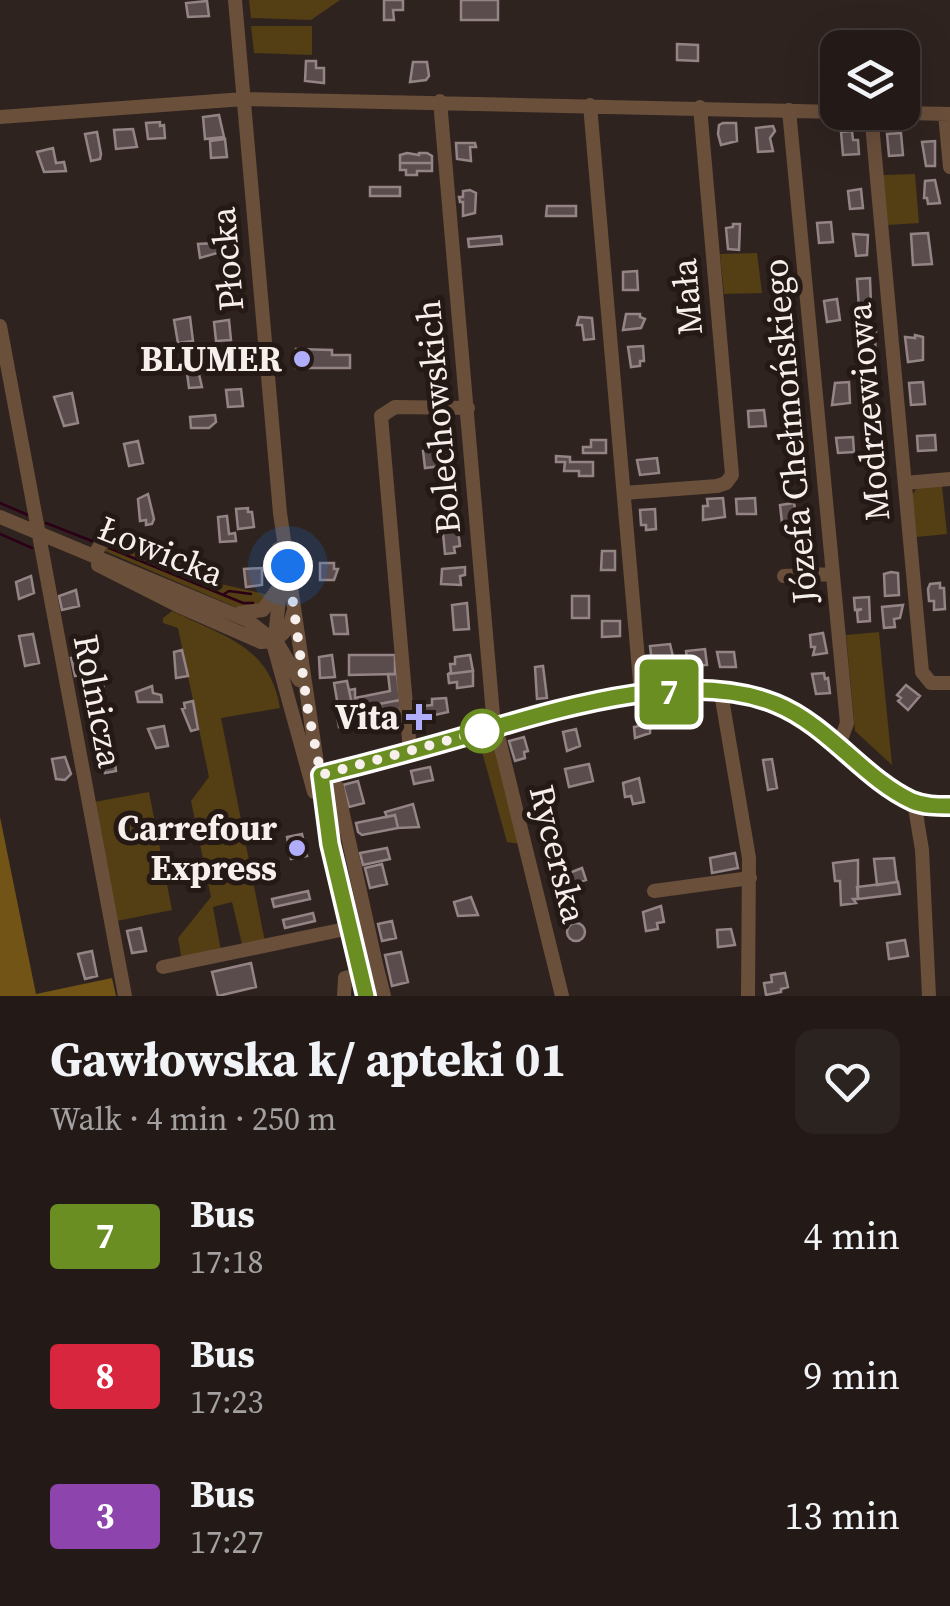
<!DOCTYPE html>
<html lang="en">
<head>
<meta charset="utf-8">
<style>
  body { margin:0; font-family:"Source Serif 4",serif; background:#2b2320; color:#f1f3f6; height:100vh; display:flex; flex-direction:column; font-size:38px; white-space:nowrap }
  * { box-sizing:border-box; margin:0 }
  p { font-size:32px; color:#a3a1a1 }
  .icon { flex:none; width:55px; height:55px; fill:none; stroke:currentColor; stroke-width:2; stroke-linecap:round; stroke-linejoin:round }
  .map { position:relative; height:996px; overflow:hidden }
  .side { display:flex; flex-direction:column; background:#231a17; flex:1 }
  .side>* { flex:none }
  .badge { padding:0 20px; border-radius:8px; font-size:35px; line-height:65px }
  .buttons { position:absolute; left:820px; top:30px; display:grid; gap:20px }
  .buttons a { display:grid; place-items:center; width:100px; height:100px; border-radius:20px; background:#231a17; box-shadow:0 10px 40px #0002,0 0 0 2px #403836; font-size:50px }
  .you { position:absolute; width:50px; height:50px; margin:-25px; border:8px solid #fff; border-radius:50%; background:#1a73e8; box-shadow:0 0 0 15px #1a73e833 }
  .map>.badge { position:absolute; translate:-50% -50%; box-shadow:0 0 0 5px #fff }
  .round { display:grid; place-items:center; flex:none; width:105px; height:105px; border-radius:20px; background:#2b2320 }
  .headline { display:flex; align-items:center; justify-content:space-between; height:170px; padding:0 50px }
  h1 { font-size:48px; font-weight:700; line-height:75px }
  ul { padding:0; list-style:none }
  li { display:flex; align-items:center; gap:30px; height:140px; padding:0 50px }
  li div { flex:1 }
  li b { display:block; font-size:38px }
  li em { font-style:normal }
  li .badge { min-width:110px; font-weight:700; text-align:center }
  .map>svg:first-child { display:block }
  .green { fill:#543e13 }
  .forest { fill:#725417 }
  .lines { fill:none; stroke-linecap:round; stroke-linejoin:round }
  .stream { stroke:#2b0016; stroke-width:2.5 }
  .building { fill:#5a4c4d; stroke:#948485; stroke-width:2.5 }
  .minor { stroke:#6a4f3b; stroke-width:14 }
  .line-casing { stroke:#fff; stroke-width:22 }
  .line { stroke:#6b8e23; stroke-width:15 }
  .walk { stroke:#f7efec; stroke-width:10; stroke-dasharray:0 18 }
  .poi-dot { fill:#b0aefa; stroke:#251916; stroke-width:4 }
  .stop-dot { fill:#fff; stroke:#6b8e23; stroke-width:5 }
  .labels { text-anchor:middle; stroke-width:10; stroke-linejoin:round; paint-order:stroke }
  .street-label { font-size:35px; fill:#f7efec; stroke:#251916 }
  .poi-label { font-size:35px; font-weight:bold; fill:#f7efec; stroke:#251916; text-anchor:end }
</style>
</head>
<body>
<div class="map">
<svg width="950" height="996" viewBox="0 0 950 996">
  <rect width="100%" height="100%" fill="#2f231f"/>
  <path class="green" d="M 249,0 L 340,0 L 311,20 L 251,18 Z
    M 251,26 L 312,26 L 312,55 L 254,53 Z
    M 915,174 L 919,223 L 888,225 L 883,175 Z
    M 757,253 L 762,293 L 724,294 L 720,254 Z
    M 942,486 L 947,534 L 916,537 L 912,495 L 917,488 Z
    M 107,542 L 199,579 L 269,595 L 264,604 L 242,610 L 105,551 Z
    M 172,611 C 225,637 270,646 280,708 L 221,718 L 265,942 L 243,948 L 232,902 L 213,907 L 221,951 L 182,961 L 178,938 L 211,897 L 191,801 L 209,777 L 178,628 L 163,623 L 163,618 Z
    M 879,632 L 892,765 L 855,731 L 846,635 Z
    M 494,736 L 521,844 L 507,842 L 479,741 Z
    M 149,792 L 172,910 L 117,921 L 94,802 Z"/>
  <path class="forest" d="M 0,817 L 36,994 L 112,978 L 116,996 L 0,996 Z"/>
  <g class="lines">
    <path class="stream" d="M 0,503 L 28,515
      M 46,523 L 92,541
      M 0,534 L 32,548
      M 109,548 L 243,603 L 253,603
      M 224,594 L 229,591 L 251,594"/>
  </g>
  <path class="building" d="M 384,0 L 403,0 L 403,10 L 393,10 L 394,20 L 384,20 Z
    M 461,0 L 498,0 L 498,20 L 461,20 Z
    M 207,1 L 209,16 L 188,17 L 186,3 Z
    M 677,44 L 698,45 L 698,61 L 677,60 Z
    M 306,61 L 316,61 L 316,68 L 324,68 L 324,83 L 305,81 Z
    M 413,62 L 427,62 L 429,76 L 426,80 L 410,82 Z
    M 219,115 L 224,137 L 205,139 L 203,117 Z
    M 160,122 L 160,126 L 164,125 L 165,138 L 148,139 L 146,123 Z
    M 723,123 L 736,123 L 737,141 L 721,145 L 718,134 L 719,125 Z
    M 773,126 L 775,131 L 770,138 L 773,151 L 758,152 L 756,128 Z
    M 133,129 L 137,147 L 116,149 L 114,130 Z
    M 852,131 L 853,140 L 858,140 L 859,154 L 843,155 L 841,132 Z
    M 97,132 L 101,154 L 100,159 L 91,161 L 85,134 Z
    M 901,133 L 903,155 L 889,156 L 887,134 Z
    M 225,139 L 227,157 L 211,158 L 210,141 Z
    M 935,141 L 935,166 L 926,166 L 922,142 Z
    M 456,143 L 475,143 L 476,147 L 470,147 L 471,161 L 457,159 Z
    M 53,148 L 56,163 L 64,162 L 66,171 L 44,172 L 37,152 Z
    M 407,153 L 419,155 L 419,153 L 427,153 L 432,156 L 432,163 L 400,163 L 400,155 Z
    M 400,163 L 432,163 L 432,171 L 417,171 L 417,175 L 406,175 L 406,170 L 400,170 Z
    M 935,180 L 940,203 L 928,204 L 927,198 L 924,198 L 925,181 Z
    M 370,187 L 400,187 L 400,196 L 370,196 Z
    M 861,189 L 863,208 L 850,209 L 848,191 Z
    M 470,190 L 476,193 L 475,213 L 463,216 L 463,202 L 460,202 L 459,197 L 463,197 L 463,191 Z
    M 547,206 L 576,206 L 576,216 L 546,216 Z
    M 831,222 L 833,242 L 819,243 L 817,223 Z
    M 733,224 L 740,224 L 739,250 L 728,249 L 726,228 L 733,227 Z
    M 928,233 L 932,264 L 913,265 L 911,234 Z
    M 222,234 L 224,251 L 200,258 L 198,244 L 214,243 L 213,235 Z
    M 853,234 L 868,235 L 867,255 L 856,256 Z
    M 501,236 L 502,244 L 469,247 L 468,239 Z
    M772 270a9 9 0 1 1 18 0a9 9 0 1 1-18 0Z
    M 699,266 L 696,288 L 681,289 L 681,268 Z
    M 637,271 L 638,290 L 623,290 L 623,272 Z
    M 870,278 L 871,306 L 859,308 L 857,279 Z
    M 837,299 L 840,320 L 827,322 L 824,301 Z
    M 626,314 L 640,314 L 640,317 L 645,319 L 641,328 L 623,330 Z
    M 190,317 L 193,341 L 178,343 L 174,320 Z
    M 579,317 L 592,318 L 594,339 L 584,340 L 582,325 L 577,325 Z
    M 229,320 L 231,340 L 216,341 L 214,322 Z
    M 873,323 L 873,332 L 876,331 L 875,353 L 862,354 L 858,333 L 862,332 L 861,324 Z
    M 915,335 L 923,337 L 923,360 L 908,362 L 905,337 L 915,338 Z
    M 795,340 L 798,361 L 787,362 L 781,341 Z
    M 643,346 L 644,361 L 640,361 L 640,366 L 631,367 L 628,347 Z
    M 296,349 L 332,350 L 332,355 L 350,355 L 350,368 L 296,368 Z
    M 226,354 L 226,359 L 213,360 L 213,367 L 196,369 L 195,357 Z
    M 195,357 L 202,387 L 189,388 L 185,358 Z
    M 849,382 L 850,403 L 832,405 L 835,383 Z
    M 923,382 L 925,404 L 911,405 L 909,383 Z
    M 241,389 L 243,406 L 228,407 L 226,390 Z
    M 72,393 L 78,423 L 64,426 L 54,397 Z
    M 764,410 L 766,426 L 749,427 L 748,411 Z
    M 215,415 L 216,422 L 209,428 L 191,428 L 190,417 Z
    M 935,435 L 936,450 L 918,451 L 917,436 Z
    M 853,437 L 854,452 L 838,453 L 836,438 Z
    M 448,439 L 450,457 L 441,461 L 442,466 L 425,468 L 423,451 L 431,447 L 432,440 Z
    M 591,440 L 606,440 L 606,453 L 583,453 L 583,447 L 591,447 Z
    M 138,441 L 143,463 L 129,466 L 124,444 Z
    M 556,456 L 570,457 L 570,462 L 593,462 L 593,476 L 579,476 L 579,471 L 564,471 L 565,462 L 556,462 Z
    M 657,458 L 659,473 L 640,475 L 637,460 Z
    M 889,476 L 888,498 L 877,499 L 876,492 L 871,492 L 873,477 Z
    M 148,494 L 154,519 L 152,524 L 146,525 L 146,520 L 140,521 L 138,499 Z
    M 723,498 L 725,517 L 703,520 L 703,506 L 708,506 L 707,499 Z
    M 755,498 L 756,514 L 737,514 L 736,499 Z
    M 794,503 L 798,525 L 788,526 L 788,522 L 782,523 L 780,505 Z
    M 248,508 L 248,512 L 252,512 L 254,527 L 238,529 L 236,509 Z
    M 655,509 L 656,529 L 646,530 L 646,525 L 641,525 L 640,510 Z
    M 227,516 L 229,534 L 235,533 L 236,541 L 220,542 L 218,517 Z
    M 458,530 L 460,546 L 454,547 L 455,553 L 445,554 L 443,533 Z
    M 602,551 L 615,551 L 615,570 L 601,570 Z
    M 320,563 L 334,563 L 334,569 L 338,569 L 334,580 L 320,580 Z
    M 465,567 L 465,575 L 460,576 L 461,585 L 441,584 L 442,569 Z
    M 262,568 L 262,585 L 246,587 L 244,569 Z
    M 891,572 L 898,573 L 899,595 L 885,596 L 884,574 Z
    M 31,576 L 34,593 L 19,599 L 16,582 Z
    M 940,583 L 940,588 L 944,588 L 945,609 L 934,610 L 934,601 L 929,601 L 928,589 L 930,584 Z
    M 76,590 L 79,606 L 62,610 L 59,596 Z
    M 572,596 L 589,596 L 589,618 L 572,618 Z
    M 869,597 L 870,621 L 858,622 L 857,611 L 862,609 L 855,610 L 854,598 Z
    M 467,603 L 469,629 L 454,630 L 452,605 Z
    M 903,605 L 900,618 L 894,619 L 895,627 L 884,628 L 882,607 Z
    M 331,615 L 346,615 L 348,634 L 334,634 Z
    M 602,621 L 620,621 L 620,636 L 602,637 Z
    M 823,633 L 827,653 L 813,655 L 815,647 L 811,647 L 810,635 Z
    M 33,634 L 39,663 L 25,666 L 19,636 Z
    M 670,644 L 676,669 L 653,670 L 650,646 Z
    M 705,649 L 707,665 L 688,667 L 686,651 Z
    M 182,650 L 188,676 L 176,678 L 174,652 Z
    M 717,652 L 734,652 L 736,667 L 720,667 Z
    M 90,654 L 94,672 L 75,676 L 71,658 Z
    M 332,655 L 335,677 L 320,678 L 319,657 Z
    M 349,655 L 395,655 L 395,674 L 349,675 Z
    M 470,655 L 473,671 L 448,674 L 451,672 L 450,664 L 455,664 L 455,657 Z
    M 543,666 L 547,698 L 537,699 L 535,667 Z
    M 473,671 L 473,686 L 457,688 L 457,682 L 449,683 L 448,674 Z
    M 824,673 L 825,679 L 828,678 L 830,693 L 816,694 L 812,674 Z
    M 388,674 L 397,674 L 400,700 L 353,709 L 349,690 L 355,689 L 355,698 L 390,691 Z
    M 102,679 L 105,694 L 84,702 L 81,689 Z
    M 347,681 L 353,709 L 339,712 L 334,683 Z
    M 906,685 L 920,696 L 908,710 L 898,701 L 901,698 L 897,695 Z
    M 152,686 L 153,693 L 161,695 L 162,702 L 138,702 L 136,692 Z
    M 446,698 L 448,712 L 417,719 L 414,717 L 413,707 L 432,705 L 432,699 Z
    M 400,700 L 401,715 L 339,727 L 336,712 Z
    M 193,701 L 198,729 L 191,731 L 182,709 L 185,708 L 184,703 Z
    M 651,714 L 650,733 L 635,738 L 634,727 L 639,726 L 638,719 Z
    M 164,726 L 168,746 L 156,748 L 148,729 Z
    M 576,729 L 580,746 L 567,751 L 563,732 Z
    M 111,733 L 116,771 L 105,773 L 99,735 Z
    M 524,737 L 528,751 L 524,752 L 525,758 L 515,761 L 509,741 Z
    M 65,757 L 71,774 L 65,780 L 56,779 L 52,759 Z
    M 772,759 L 777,788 L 768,790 L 763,760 Z
    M 589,764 L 593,781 L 569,787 L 565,769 Z
    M 430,767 L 433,780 L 414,784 L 411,771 Z
    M 639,778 L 644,802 L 633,804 L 631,796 L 625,797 L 623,783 Z
    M 358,781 L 364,803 L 349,807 L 343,785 Z
    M 413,804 L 419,827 L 398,828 L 395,815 L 387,817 L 385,812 Z
    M 395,815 L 398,828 L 362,835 L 358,832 L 356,823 Z
    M 302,834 L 307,856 L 291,859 L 287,837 Z
    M 387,848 L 390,859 L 363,865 L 360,853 Z
    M 735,853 L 738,868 L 712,873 L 710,858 Z
    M 894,858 L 897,882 L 877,885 L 874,859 Z
    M 858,860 L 858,899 L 853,899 L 856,903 L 841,905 L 840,881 L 835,881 L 833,863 Z
    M 382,864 L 387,884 L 370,888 L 365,868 Z
    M 582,868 L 586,880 L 557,890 L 554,879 Z
    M 898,882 L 900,894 L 858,899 L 857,887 Z
    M 308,891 L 310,899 L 274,907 L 272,899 Z
    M 471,897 L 478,915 L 458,916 L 454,902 Z
    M 661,906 L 664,922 L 657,923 L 658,929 L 646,931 L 643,912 Z
    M 313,913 L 315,921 L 285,928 L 283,920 Z
    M 392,921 L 396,938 L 382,941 L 378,924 Z
    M567 932a9 9 0 1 1 18 0a9 9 0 1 1-18 0Z
    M 141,928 L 146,951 L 132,953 L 127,931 Z
    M 731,929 L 735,945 L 718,947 L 717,930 Z
    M 905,940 L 908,956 L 889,959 L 887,943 Z
    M 92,951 L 97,976 L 85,979 L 78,954 Z
    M 401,952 L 408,982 L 392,986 L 385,955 Z
    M 251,963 L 256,987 L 218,996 L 212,972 Z
    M 785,973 L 788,987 L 781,989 L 781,992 L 766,995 L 764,983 L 772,982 L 771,975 Z"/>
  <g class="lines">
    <path class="minor" d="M 235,0 L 280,513 L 329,844
      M 440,101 L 493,715 L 562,996
      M 590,105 L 641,694
      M 789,110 L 847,723 L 839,745
      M 859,112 L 950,114
      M 871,113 L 922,672 L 931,683 L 950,683
      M 945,114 L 950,167
      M 0,117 L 244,99 L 838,112
      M 0,326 L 125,996
      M 905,483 L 950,479
      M 624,493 L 717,486 L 726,483 L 732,475 L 700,107
      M 0,517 L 247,620 L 278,644 L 299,680
      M 278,549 L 279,599 L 274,647 L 314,792
      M 94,555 L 103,541 L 121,540 L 206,574
      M 98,565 L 179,606 L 261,642 C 279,643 290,629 293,613
      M 784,576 L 833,574
      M 240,613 L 263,610 L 277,590
      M 721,693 L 749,858 L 748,996
      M 410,751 L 381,416 L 395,407 L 468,408
      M 318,778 C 341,764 385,759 412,751 C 511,723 678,662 777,704 C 828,726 866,780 913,801 C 925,806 937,806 950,806
      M 337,787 L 376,964
      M 914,801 L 922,850 L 929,996
      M 326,837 L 366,996
      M 654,891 L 750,878
      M 370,966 L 376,964 L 384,996
      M 163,967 L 350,928
      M 344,996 L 345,978 L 361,974"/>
  </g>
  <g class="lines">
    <defs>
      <path id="line" d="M 366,996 L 330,844 L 321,775 C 373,762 425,748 476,733 C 562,708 689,668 776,704 C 828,725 864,779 912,801 C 924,806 937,806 950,806"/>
    </defs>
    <use href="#line" class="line-casing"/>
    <use href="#line" class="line"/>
    <path class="walk" d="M 288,566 L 307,705 L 321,775 L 482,731"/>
  </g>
  <g class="poi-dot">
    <circle cx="302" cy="359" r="10"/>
    <path d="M414 702h10v10h10v10h-10v10h-10v-10h-10v-10h10z"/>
    <circle cx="297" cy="848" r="10"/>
  </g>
  <circle class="stop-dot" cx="482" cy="731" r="20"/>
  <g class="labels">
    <g class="street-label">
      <text transform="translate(227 259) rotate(-95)" y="12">Płocka</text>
      <text transform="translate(687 297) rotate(-95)" y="12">Mała</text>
      <text transform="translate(868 412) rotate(-95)" y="12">Modrzewiowa</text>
      <text transform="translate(438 417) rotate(-95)" y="12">Bolechowskich</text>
      <text transform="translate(790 431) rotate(-95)" y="12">Józefa Chełmońskiego</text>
      <text transform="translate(161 551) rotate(22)" y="12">Łowicka</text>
      <text transform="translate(98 701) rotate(79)" y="12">Rolnicza</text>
      <text transform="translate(558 854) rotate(76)" y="12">Rycerska</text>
    </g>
    <g class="poi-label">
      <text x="282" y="371">BLUMER</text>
      <text x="399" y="729">Vita</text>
      <text x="277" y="840">Carrefour<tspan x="277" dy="40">Express</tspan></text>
    </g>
  </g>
</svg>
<div class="buttons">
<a><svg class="icon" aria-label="layers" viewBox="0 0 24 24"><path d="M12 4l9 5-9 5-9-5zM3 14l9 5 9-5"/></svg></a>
</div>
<div class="you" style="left:288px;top:566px"></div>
<b class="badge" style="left:669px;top:692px;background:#6b8e23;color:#fff">7</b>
</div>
<section class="side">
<div class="headline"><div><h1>Gawłowska k/ apteki 01</h1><p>Walk · 4 min · 250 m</p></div><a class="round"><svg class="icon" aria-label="heart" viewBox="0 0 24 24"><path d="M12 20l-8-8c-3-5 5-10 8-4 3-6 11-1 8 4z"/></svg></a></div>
<ul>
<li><span class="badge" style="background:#6b8e23;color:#fff">7</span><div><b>Bus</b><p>17:18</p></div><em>4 min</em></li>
<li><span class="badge" style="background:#d7263d;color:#fff">8</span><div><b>Bus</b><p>17:23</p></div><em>9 min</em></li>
<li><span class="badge" style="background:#8e44ad;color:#fff">3</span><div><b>Bus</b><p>17:27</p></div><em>13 min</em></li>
</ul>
</section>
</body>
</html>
